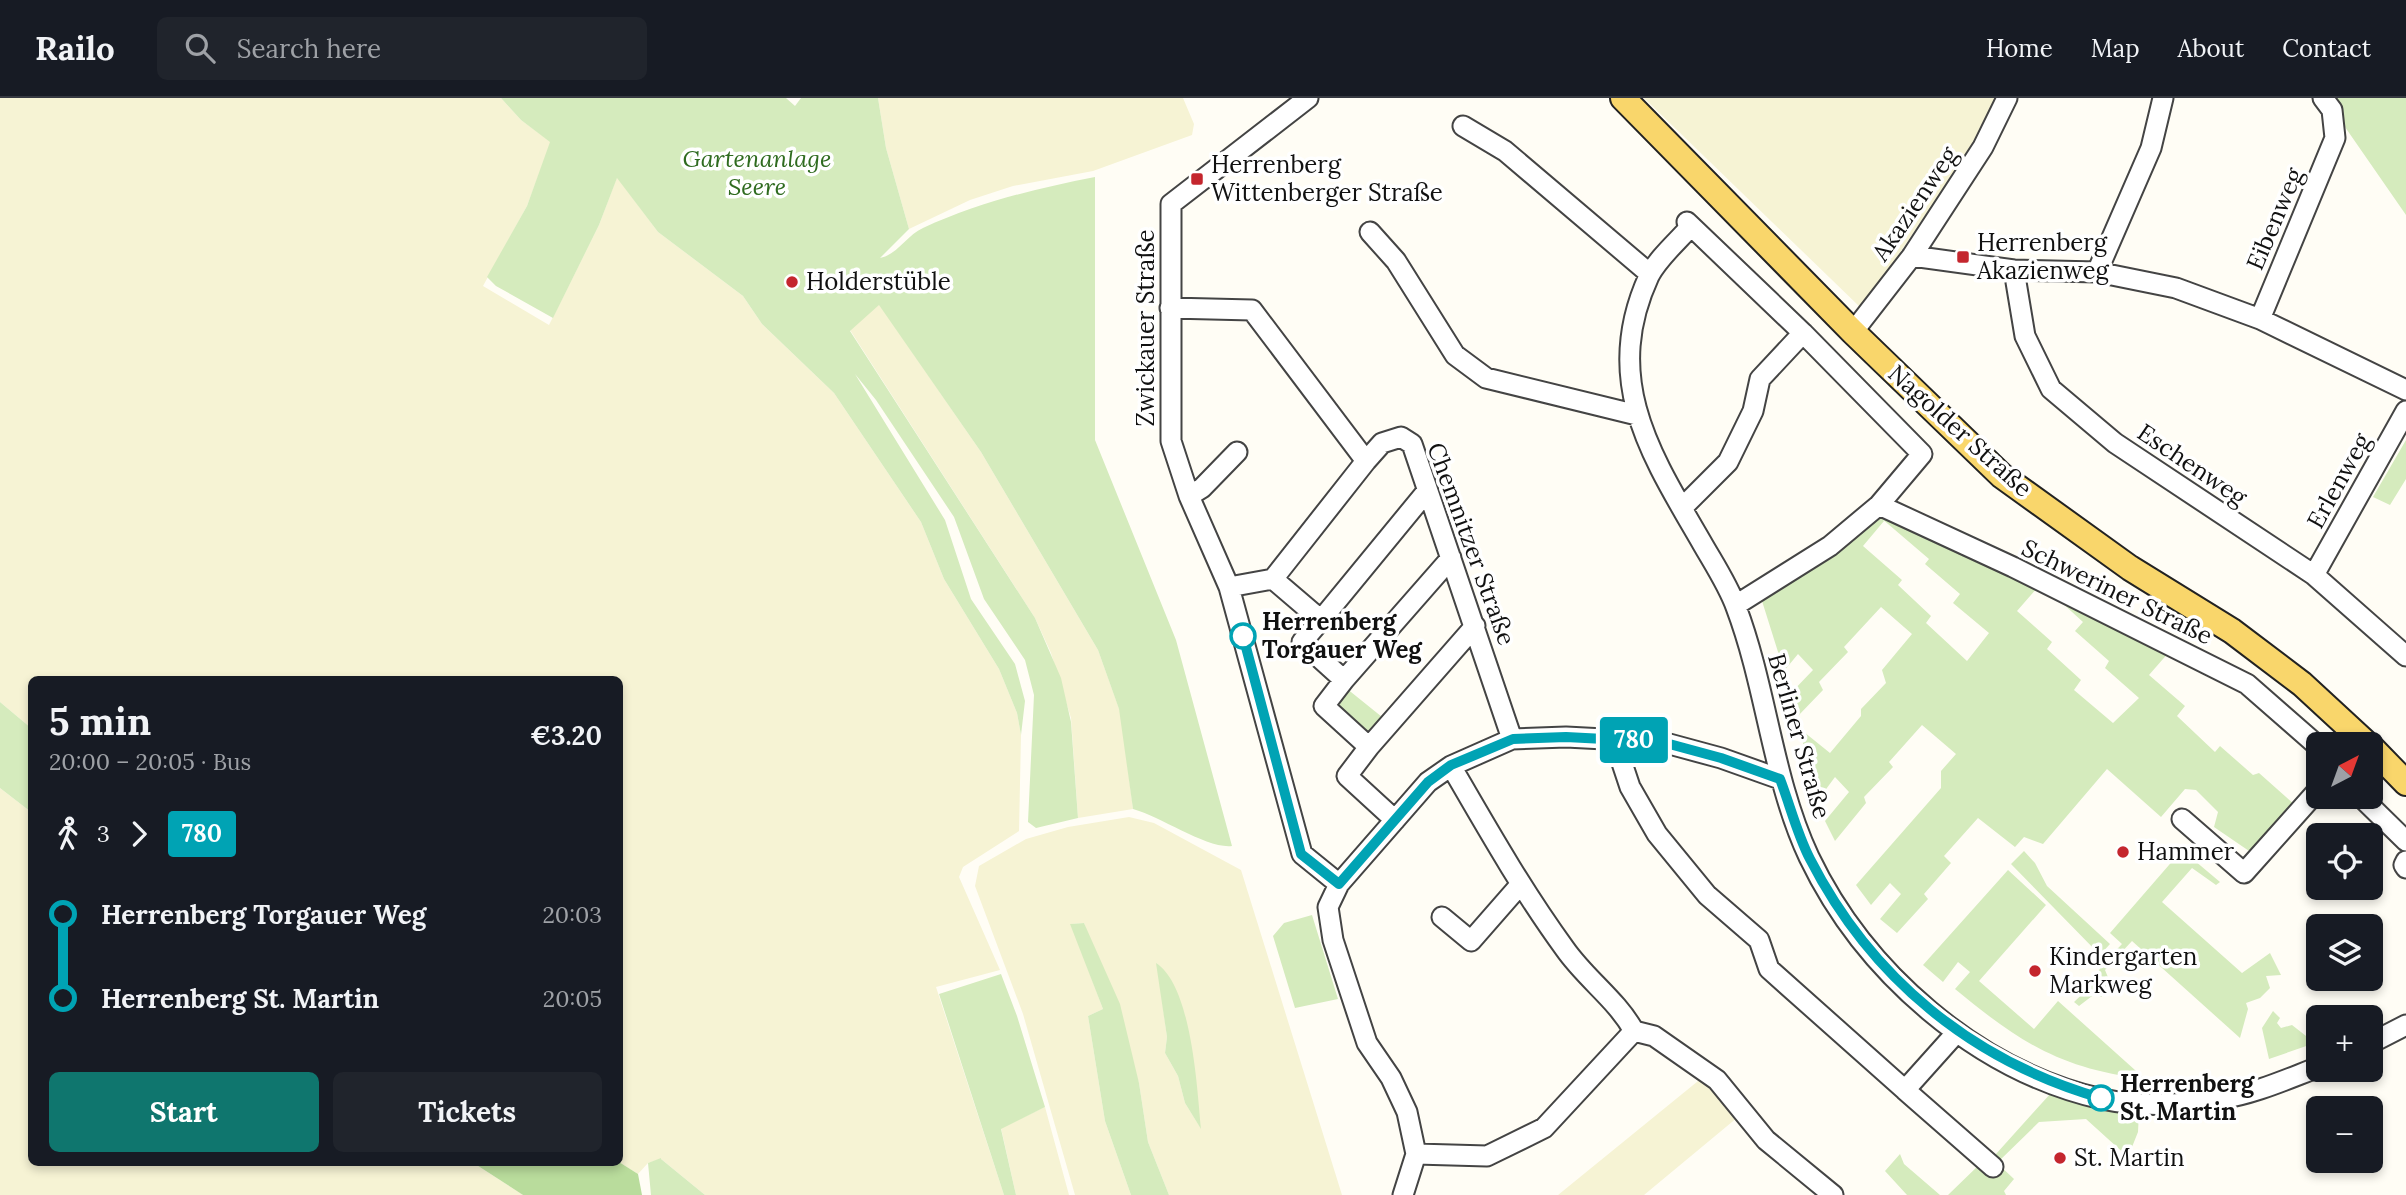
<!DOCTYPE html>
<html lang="en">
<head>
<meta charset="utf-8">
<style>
  body { margin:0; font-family:Lora,serif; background:#20242c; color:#f1f3f6; height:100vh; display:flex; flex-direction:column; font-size:26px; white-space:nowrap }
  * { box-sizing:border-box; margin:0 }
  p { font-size:23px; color:#9ea1a6 }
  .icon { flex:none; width:38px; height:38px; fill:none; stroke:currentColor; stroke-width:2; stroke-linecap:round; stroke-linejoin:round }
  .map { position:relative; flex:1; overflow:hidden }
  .panel { position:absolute; left:28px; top:578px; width:595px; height:490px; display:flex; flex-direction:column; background:#171b24; border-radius:10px; box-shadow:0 4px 10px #0003 }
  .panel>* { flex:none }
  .badge { padding:0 14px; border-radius:5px; font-size:24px; line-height:46px }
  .needle { width:46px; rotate:41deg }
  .controls { position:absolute; left:2306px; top:634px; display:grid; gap:14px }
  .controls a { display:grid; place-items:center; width:77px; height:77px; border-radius:10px; background:#171b24; box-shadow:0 4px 10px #0003; font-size:35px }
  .map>.badge { position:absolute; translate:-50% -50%; box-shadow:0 0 0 4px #fff }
  .legs { display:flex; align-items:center; gap:10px; height:77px; padding:0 21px; font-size:23px }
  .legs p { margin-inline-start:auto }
  .headline { display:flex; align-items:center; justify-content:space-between; height:119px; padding:0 21px }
  h1 { font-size:38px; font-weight:700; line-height:52px }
  .cta { display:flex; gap:14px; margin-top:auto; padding:14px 21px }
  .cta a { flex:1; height:80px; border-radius:10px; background:#0f766e; color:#fff; font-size:28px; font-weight:700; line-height:80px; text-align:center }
  .cta a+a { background:#20242c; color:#f1f3f6 }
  ul { padding:0 21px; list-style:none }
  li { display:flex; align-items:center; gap:24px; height:84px; font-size:26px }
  li i { display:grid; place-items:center; width:10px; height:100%; margin:0 9px; background:currentColor }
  li i::after { content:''; width:18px; height:18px; margin:-9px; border:5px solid; border-radius:50%; background:#171b24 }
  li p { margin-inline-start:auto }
  li:first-child i { background:linear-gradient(#0000 50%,currentColor 0) }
  li:last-child i { background:linear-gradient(currentColor 50%,#0000 0) }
  header { display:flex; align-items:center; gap:42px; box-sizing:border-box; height:98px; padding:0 35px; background:#171b24; border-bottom:2px solid #363941 }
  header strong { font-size:33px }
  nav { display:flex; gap:38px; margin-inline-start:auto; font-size:24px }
  .search { width:490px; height:63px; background:#20242c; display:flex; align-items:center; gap:18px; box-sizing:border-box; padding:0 24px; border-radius:10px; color:#9ea1a6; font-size:26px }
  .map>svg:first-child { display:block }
  .farmland { fill:#f6f3d4; fill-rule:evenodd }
  .green { fill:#d5ebbd; fill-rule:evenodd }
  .forest { fill:#b9dc9c }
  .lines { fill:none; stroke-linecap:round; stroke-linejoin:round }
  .minor-casing { stroke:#444; stroke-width:23 }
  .major-casing { stroke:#222; stroke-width:28 }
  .minor { stroke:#fff; stroke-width:19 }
  .major { stroke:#f9d66b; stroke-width:24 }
  .line-1-casing { stroke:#fff; stroke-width:16 }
  .line-1 { stroke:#00a3b4; stroke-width:10 }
  .poi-dot { fill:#c4262e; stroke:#fff; stroke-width:2.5 }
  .stop-1-dot { fill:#fff; stroke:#00a3b4; stroke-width:3.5 }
  .labels { text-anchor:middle; stroke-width:7; stroke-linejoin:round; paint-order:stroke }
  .park-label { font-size:24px; font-style:italic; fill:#2f6b1f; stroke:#fff }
  .poi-label { font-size:24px; fill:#111; stroke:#fff; text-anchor:start }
  .street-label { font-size:24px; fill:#111; stroke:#fff }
  .stop-label { font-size:24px; font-weight:bold; fill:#111; stroke:#fff; text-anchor:start }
</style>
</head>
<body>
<header>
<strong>Railo</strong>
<div class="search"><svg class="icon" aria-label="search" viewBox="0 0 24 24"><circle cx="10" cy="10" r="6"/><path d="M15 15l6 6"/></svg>Search here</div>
<nav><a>Home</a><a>Map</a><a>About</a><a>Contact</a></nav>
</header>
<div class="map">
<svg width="2406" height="1097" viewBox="0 0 2406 1097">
  <rect width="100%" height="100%" fill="#fffdf5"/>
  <path class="farmland" d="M 0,0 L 501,0 L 521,22 L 551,44 L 527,108 L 483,188 L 549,227 L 599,127 L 617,79 L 658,134 L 743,198 L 762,226 L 834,295 L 921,424 L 944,481 L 999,571 L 1017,615 L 1021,637 L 1019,733 L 963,769 L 959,779 L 1000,872 L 936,889 L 1004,1097 L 705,1097 L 661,1061 L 648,1065 L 638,1076 L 619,1064 L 620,581 L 32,581 L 31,630 L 0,604 Z
    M 878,0 L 1183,0 L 1194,26 L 1192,37 L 1093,73 L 1013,88 L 970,102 L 909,131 L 886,50 Z
    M 1644,0 L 1997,0 L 1974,45 L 1862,211 Z
    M 879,206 L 981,354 L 1098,552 L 1121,616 L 1133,711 L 1078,720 L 1071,620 L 1051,555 L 1035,520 L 850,232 Z
    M 0,690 L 31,714 L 32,1064 L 472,1064 L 523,1097 L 0,1097 Z
    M 1129,719 L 1154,725 L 1241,772 L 1342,1097 L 1169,1097 L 1148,1044 L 1139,985 L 1084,825 L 1071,826 L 1103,911 L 1088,918 L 1105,1023 L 1131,1097 L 1075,1097 L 1023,916 L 975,788 L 979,768 L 1026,741 L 1068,729 ZM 1157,865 L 1200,1029 L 1185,1005 L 1178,978 L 1165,955 L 1167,939 Z
    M 1703,979 L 1738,1019 L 1644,1097 L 1558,1097 Z
    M 1045,1009 L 1069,1097 L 1016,1097 L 1001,1030 Z"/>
  <path class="green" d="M 501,0 L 786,0 L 795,8 L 801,0 L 878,0 L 886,50 L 909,131 L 880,160 C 897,157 907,137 923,130 C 980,104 1034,91 1095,79 L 1095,342 L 1176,542 L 1232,748 C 1207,751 1162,719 1133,711 L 1119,611 L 1098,552 L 981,354 L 879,207 L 850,233 L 1035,520 L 1061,580 L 1071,624 L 1078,720 L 1036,730 L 1028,724 L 1034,597 L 1025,562 L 984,501 L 954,419 L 876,302 L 855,276 L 945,422 L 971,501 L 1015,566 L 1025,603 L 1021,637 L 1017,615 L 999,571 L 944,481 L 921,424 L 834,295 L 762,226 L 743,198 L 658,134 L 617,80 L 599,127 L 553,220 L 496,188 L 487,179 L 527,108 L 550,44 L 521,22 Z
    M 2324,0 L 2406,0 L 2406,117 L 2336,16 Z
    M 2406,342 L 2406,381 L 2390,407 L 2373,399 Z
    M 1884,416 L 2038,489 L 2017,513 L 2052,544 L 2047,551 L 2081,582 L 2074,592 L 2113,625 L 2139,600 L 2105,570 L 2109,563 L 2075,533 L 2083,524 L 2049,493 L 2170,553 L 2149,577 L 2185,608 L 2177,618 L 2215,654 L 2220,648 L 2253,677 L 2259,675 L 2295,707 L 2252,755 L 2214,729 L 2218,714 L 2196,692 L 2185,691 L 2161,719 L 2107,671 L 2043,746 L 2024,739 L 2015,749 L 1978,720 L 1944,758 L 1951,765 L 1924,796 L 1928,801 L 1897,835 L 1880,821 L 1901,796 L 1890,785 L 1871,807 L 1856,787 L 1941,690 L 1941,673 L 1956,656 L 1922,627 L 1889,664 L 1893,669 L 1864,699 L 1866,705 L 1835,743 L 1825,723 L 1849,694 L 1835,679 L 1818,702 L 1799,630 L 1830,655 L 1861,618 L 1861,611 L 1886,585 L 1882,572 L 1912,536 L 1881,509 L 1844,549 L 1848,554 L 1819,584 L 1823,592 L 1797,619 L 1790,596 L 1813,572 L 1798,556 L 1784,573 L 1762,503 L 1827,462 ZM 1881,420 L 1929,461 L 1925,466 L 1960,496 L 1953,505 L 1989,535 L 1967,563 L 1926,525 L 1931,518 L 1898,487 L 1902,482 L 1863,448 L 1884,423 Z
    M 1346,590 L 1387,623 L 1372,639 L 1333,607 Z
    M 0,604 L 31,630 L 31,714 L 0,690 Z
    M 2182,752 L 2220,784 L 2216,787 L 2192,770 L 2162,804 L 2242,875 L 2270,855 L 2281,877 L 2266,878 L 2270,890 L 2260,900 L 2246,905 L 2248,911 L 2240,940 L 2132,843 L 2105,872 L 2112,889 L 2101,899 L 2096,895 L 2079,908 L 2074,904 L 2093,886 L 2101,868 L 2122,846 L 2110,835 Z
    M 2024,753 L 2035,765 L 2047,788 L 2110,846 L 2100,857 L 2011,766 Z
    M 2008,772 L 2046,807 L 1979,883 L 2034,931 L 2058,903 L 2145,981 C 2061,971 2019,944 1955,891 L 1970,874 L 1958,864 L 1943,884 L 1923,867 Z
    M 1312,817 L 1338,901 L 1295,910 L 1273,838 L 1284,825 Z
    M 1084,825 L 1120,906 L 1139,985 L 1148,1044 L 1169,1097 L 1131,1097 L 1105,1023 L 1088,918 L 1103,911 L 1070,826 Z
    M 1156,865 C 1192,888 1197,990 1201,1031 L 1185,1005 L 1178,978 L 1165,955 L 1167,939 Z
    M 1001,876 L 1017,918 L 1045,1009 L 1001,1031 L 1016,1097 L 1004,1097 L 939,896 Z
    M 2273,913 L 2280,920 L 2277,925 L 2281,930 L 2292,927 L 2315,945 L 2269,961 L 2262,930 Z
    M 2051,995 L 2139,1014 L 2138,1034 L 2128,1059 L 2086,1021 L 2039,1024 L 1997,1065 L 2014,1081 L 2004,1093 L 2006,1097 L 1948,1097 L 1982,1064 L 1987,1066 Z
    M 1900,1056 L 1904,1066 L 1940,1097 L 1907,1097 L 1885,1073 Z
    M 661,1060 L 661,1061 L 705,1097 L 651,1097 L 648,1065 Z"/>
  <path class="forest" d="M 472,1064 L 619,1064 L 638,1076 L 642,1097 L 523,1097 Z"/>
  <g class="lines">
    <defs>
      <path id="minor" d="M 1308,0 L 1171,106 L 1171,343 L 1189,398 L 1229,489 L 1302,756 L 1339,786
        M 1463,28 L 1505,53 L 1650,176
        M 1687,124 L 1803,235 L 1922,356 L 1879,407 L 1830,448 L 1736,507
        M 1691,128 C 1678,143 1658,160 1649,178 C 1601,282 1651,357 1702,445 C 1714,466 1728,487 1736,509 C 1767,591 1772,680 1809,759 C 1864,874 1977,973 2102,1001 C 2139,1009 2183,1007 2220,1001 C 2254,996 2287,981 2319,969
        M 1370,134 L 1396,163 L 1455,257 L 1486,280 L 1637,317
        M 1912,158 L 2014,172 L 2097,174 L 2176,190 L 2260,221 L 2406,292
        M 2014,172 L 2025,238 L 2051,291 L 2115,345 L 2314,477 L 2406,558
        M 2097,174 L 2151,50 L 2163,0
        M 1170,210 L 1252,212 L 1366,363
        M 2260,221 L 2335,40 L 2332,12 L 2323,0
        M 1853,234 L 1912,158 L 1983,49 L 2007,0
        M 1189,398 L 1202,390 L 1237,354
        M 1879,407 L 2013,469 L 2247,586 L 2319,649
        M 1682,410 L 1728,364 L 1753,313 L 1760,281 L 1803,235
        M 2314,477 L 2406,313
        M 1273,481 L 1321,522 L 1302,544 L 1344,582 L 1324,608 L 1369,649 L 1347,678 L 1395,722
        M 1229,489 L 1273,481 L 1366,363 L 1382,345 L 1401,339 L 1412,346 L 1512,641
        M 1321,522 L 1427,393
        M 1344,582 L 1451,460
        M 1614,641 L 1630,689 L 1657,736 L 1707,797 L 1759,842 L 1769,871 L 1905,992 L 1957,934
        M 1369,649 L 1475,528
        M 1451,668 C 1487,730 1522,792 1565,851 C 1586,881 1616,901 1634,933
        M 2360,698 L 2406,743
        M 2182,721 L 2244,775 L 2319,691
        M 2406,763 L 2404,767 L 2406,770
        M 1442,819 L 1471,843 L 1520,787
        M 1634,933 L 1654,938 L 1717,982 L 1766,1042 L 1833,1097
        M 2371,945 L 2406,927
        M 1905,992 L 1993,1069
        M 1416,1056 L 1487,1058 L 1544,1030 L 1634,933
        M 1403,1097 L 1416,1056 L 1407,1014 L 1391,980 L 1367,945 L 1333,842 L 1328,809 L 1339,786 L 1428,684 L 1451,668 L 1512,641 L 1566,639 L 1662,644 L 1721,660 L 1780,681"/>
      <path id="major" d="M 1623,0 L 1853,234 L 2002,378 L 2130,470 L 2232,533 L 2302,586 L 2367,646
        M 2371,649 L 2406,685"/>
    </defs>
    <use href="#minor" class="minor-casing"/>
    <use href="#major" class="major-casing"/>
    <use href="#minor" class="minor"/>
    <use href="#major" class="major"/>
  </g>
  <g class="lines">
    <defs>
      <path id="line-1" d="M 1243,538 L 1301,756 L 1339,786 L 1428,684 L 1451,667 L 1513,641 L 1566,639 L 1662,644 L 1721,660 L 1780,681 C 1790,707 1797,736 1810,761 C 1871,880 1972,963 2101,1000"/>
    </defs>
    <use href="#line-1" class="line-1-casing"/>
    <use href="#line-1" class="line-1"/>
  </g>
  <g class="poi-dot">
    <rect x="1190" y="74" width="14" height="14" rx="3.5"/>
    <rect x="1956" y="152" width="14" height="14" rx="3.5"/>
    <circle cx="792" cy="184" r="7"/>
    <circle cx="2123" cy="754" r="7"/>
    <circle cx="2035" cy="873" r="7"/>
    <circle cx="2060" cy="1060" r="7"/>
  </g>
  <g class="stop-1-dot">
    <circle cx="1243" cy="538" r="12"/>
    <circle cx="2101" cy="1000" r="12"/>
  </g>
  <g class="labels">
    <g class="park-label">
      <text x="757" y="69">Gartenanlage<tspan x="757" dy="28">Seere</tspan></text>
    </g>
    <g class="poi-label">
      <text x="1211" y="75">Herrenberg<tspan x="1211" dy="28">Wittenberger Straße</tspan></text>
      <text x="1977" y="153">Herrenberg<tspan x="1977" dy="28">Akazienweg</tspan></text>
      <text x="806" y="192">Holderstüble</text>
      <text x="2137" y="762">Hammer</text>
      <text x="2049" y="867">Kindergarten<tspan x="2049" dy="28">Markweg</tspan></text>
      <text x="2074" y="1068">St. Martin</text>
    </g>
    <g class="street-label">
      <text transform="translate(1915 106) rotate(-56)" y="8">Akazienweg</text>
      <text transform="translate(2275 121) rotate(-67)" y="8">Eibenweg</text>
      <text transform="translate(1146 230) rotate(-90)" y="8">Zwickauer Straße</text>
      <text transform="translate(1960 333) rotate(42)" y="8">Nagolder Straße</text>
      <text transform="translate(2192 367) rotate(34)" y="8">Eschenweg</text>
      <text transform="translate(2339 383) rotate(-61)" y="8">Erlenweg</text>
      <text transform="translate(1471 446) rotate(70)" y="8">Chemnitzer Straße</text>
      <text transform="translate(2117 494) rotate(26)" y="8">Schweriner Straße</text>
      <text transform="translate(1799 638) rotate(74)" y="8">Berliner Straße</text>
    </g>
    <g class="stop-label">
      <text x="1262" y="532">Herrenberg<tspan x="1262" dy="28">Torgauer Weg</tspan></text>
      <text x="2120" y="994">Herrenberg<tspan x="2120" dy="28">St. Martin</tspan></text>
    </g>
  </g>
</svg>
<div class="controls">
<a><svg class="needle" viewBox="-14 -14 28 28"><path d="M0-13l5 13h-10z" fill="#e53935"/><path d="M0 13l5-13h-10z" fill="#9ea1a6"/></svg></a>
<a><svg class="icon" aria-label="locate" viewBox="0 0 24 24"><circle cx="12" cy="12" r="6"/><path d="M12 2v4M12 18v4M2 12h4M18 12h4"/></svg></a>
<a><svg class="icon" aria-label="layers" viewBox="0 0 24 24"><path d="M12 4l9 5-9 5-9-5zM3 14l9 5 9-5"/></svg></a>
<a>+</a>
<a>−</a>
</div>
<b class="badge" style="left:1634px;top:642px;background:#00a3b4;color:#fff">780</b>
<section class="panel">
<div class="headline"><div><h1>5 min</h1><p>20:00 – 20:05 · Bus</p></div><b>€3.20</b></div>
<div class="legs"><svg class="icon" aria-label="walk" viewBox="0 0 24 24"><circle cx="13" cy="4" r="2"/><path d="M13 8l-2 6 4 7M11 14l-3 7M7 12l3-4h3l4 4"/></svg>3<svg class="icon" aria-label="forward" viewBox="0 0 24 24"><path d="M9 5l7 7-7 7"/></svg><b class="badge" style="background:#00a3b4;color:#fff">780</b></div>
<ul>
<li><i style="color:#00a3b4"></i><b>Herrenberg Torgauer Weg</b><p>20:03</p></li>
<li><i style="color:#00a3b4"></i><b>Herrenberg St. Martin</b><p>20:05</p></li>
</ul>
<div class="cta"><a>Start</a><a>Tickets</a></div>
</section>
</div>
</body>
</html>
